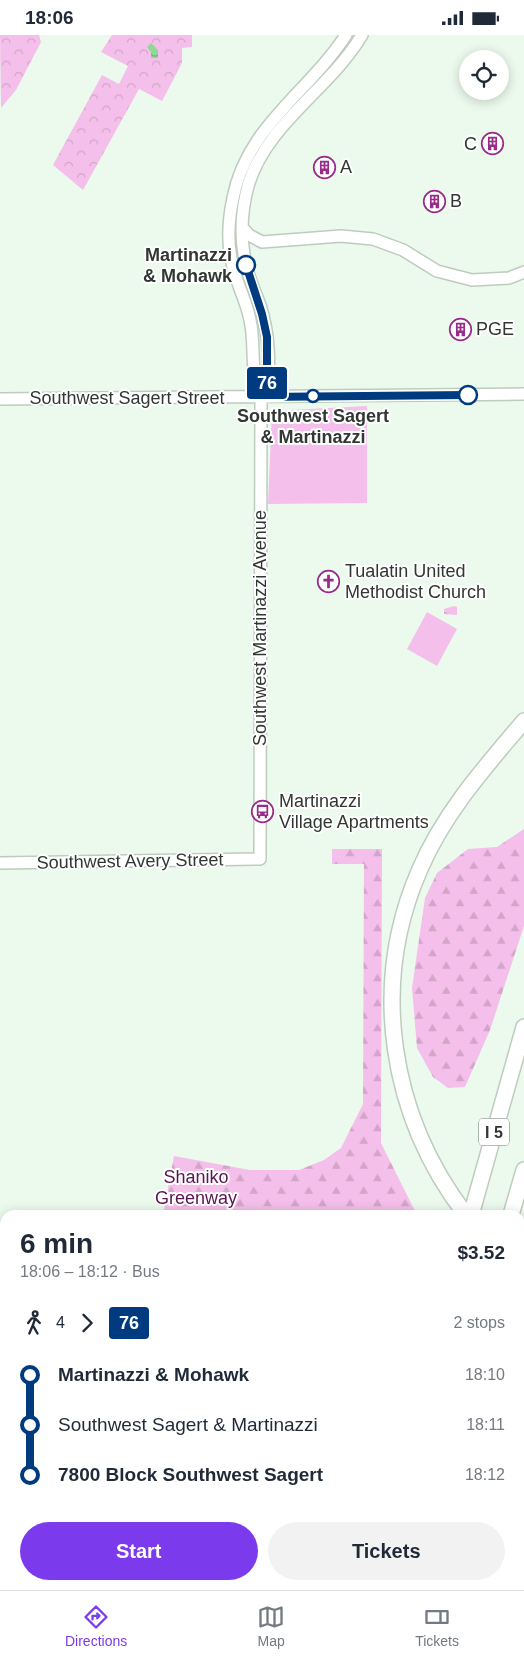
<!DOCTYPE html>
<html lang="en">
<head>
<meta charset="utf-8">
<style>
  body { margin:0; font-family:Helvetica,sans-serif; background:#f2f2f3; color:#1f2937; height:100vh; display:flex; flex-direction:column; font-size:19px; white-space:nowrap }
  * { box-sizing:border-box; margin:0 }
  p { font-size:16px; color:#747a83 }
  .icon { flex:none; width:28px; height:28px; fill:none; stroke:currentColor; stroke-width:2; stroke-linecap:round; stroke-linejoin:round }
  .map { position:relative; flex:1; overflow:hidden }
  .drawer { position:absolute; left:0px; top:1175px; width:525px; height:380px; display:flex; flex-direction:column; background:#fff; border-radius:15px 15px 0 0; box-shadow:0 2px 12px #0003 }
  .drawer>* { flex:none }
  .badge { padding:0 10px; border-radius:4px; font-size:18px; line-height:32px }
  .controls { position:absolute; left:459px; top:15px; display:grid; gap:10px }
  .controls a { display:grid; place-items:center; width:50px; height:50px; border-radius:50%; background:#fff; box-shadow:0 2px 12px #0003; font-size:25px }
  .map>.badge { position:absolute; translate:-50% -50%; box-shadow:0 0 0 2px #fff }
  .legs { display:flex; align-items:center; gap:8px; height:55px; padding:0 20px; font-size:16px }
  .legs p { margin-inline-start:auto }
  .head { display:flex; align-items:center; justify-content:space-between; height:85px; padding:0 20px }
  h1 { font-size:28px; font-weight:700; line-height:38px }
  .primary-button { display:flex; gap:10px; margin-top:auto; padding:10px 20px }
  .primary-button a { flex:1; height:58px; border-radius:30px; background:#7c3aed; color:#fff; font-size:20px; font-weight:700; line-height:58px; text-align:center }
  .primary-button a+a { background:#f2f2f3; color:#1f2937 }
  ul { padding:0 20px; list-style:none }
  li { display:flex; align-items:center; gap:18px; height:50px; font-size:19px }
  li i { display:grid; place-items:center; width:8px; height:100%; margin:0 6px; background:currentColor }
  li i::after { content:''; width:12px; height:12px; margin:-6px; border:4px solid; border-radius:50%; background:#fff }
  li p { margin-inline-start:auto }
  li:first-child i { background:linear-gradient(#0000 50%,currentColor 0) }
  li:last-child i { background:linear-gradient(currentColor 50%,#0000 0) }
  .status { display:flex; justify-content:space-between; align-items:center; height:35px; padding:0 25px; background:#fff; direction:ltr }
  .status svg { height:14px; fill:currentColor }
  .menu { display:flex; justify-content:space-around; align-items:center; height:70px; border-top:1px solid #e0e1e3; background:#fff; font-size:14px; color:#747a83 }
  .menu a { display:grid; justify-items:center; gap:2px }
  .menu .active { color:#7c3aed }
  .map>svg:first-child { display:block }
  .green { fill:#f4bfea }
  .forest { fill:url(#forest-firs) }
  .park { fill:url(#park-crowns) }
  .water { fill:url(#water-waves) }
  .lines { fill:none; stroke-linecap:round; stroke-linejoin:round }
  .secondary-casing { stroke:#beccbf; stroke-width:14 }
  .highway-casing { stroke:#beccbf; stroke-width:18 }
  .secondary { stroke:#fff; stroke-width:11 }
  .highway { stroke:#fff; stroke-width:15 }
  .line-1-casing { stroke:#fff; stroke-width:11 }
  .line-1 { stroke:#003b80; stroke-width:8 }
  .stop-1-dot { fill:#fff; stroke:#003b80; stroke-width:2.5 }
  .labels { text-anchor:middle; stroke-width:4; stroke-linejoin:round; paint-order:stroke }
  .shield { fill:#fff; stroke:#6f7370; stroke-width:1 }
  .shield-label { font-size:16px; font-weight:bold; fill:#313732 }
  .poi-label { font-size:18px; fill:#313732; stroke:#fff; text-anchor:start }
  .stop-label { font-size:18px; font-weight:bold; fill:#313732; stroke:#fff; text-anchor:end }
  .street-label { font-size:18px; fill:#313732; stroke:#fff }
  .park-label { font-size:18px; fill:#5a1452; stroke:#fff }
</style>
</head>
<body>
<div class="status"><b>18:06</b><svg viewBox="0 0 49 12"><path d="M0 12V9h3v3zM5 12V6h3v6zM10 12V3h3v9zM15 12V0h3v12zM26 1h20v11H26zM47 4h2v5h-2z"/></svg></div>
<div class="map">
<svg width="524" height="1555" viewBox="0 0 524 1555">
  <defs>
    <pattern id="forest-firs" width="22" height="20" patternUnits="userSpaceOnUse" patternTransform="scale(1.25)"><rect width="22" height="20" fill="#f4bfea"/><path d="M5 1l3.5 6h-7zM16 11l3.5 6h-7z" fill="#d2a5c9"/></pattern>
    <pattern id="park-crowns" width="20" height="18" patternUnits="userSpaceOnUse" patternTransform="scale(1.25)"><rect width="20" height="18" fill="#f4bfea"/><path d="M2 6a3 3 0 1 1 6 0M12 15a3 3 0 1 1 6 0" fill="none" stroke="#d2a5c9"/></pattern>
    <pattern id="water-waves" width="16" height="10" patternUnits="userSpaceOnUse" patternTransform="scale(1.25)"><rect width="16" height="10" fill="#8bdb93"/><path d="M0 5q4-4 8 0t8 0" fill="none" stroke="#72b279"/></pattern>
  </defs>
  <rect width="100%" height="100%" fill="#ebfaec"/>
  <path class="green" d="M 367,371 L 367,468 L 268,469 L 272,376 Z
    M 427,577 L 457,594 L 437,631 L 407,614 Z
    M 524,1279 L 524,1382 L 520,1386 L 520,1283 Z
    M 524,1419 L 524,1469 L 520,1475 L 520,1424 Z
    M 256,1550 L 350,1550 L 348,1555 L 254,1555 Z
    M 447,1550 L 479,1550 L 478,1555 L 445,1555 Z"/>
  <path class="forest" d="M 524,794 L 524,891 L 490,995 L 465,1052 L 448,1053 L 433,1042 L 417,1013 L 412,953 L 425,863 L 437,838 L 468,814 L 497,812 Z
    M 332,814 L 382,814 L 381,1108 L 417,1180 L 163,1180 L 174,1121 L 250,1135 L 299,1135 L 324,1125 L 341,1113 L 363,1069 L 364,829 L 332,829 Z
    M 520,1251 L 524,1254 L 524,1279 L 520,1283 Z"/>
  <path class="park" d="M 0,0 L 39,0 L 41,7 L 16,55 L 1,73 Z
    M 112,0 L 192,0 L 192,12 L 182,13 L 182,28 L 162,66 L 139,54 L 83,155 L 53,130 L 102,40 L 119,49 L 128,31 L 101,17 Z
    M 454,571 L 457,572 L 457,580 L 444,579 L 444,574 Z"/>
  <path class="water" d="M 151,8 L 158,15 L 158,23 L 151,23 L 151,17 L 147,12 Z"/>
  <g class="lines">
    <defs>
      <path id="secondary" d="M 242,192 L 249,200 L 262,207 L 341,201 L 373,204 L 403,215 L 437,236 L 472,245 L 509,243 L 524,237
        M 261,363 C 274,340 268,295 260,270 C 255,256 249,244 246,230 C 240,204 241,177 248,151 C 266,89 330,54 362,0
        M 0,364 L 524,359
        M 0,828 L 260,824 L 261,363 C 249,340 256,310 250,285 C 246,264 234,244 231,223 C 227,203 229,182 233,163 C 247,91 308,58 346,0"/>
      <path id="highway" d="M 466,1180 C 390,1081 369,950 420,834 C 444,778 485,732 524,686
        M 471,1180 L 524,992
        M 511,1180 L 524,1135
        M 520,1205 L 524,1203
        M 520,1233 L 524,1236
        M 520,1403 L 524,1398
        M 244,1555 L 245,1550
        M 365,1555 L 366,1550
        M 405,1555 L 406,1550
        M 428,1555 L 431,1550"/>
    </defs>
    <use href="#secondary" class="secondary-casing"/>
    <use href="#highway" class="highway-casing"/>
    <use href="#secondary" class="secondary"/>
    <use href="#highway" class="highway"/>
  </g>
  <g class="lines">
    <defs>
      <path id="line-1" d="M 246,230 L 262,279 L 267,302 L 267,352 L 261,362 L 468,360"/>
    </defs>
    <use href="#line-1" class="line-1-casing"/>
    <use href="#line-1" class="line-1"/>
  </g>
  <defs>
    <symbol id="building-ring" viewBox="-11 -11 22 22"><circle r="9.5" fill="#fff" stroke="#992b8b" stroke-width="1.5"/><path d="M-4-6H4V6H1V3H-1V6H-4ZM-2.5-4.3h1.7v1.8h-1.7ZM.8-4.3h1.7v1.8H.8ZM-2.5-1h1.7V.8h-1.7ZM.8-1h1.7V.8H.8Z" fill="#992b8b"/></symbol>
    <symbol id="church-ring" viewBox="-11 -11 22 22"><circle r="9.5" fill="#fff" stroke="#992b8b" stroke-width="1.5"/><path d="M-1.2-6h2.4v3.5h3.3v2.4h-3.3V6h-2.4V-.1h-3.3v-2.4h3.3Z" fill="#992b8b"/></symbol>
    <symbol id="bus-ring" viewBox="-11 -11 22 22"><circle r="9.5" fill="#fff" stroke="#992b8b" stroke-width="1.5"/><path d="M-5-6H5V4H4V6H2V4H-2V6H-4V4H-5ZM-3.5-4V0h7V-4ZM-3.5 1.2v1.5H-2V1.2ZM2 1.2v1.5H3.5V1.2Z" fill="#992b8b"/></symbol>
  </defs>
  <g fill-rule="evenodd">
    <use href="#building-ring" x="480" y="96" width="25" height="25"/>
    <use href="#building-ring" x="312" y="120" width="25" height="25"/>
    <use href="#building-ring" x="422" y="154" width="25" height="25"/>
    <use href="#building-ring" x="448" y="282" width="25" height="25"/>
    <use href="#church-ring" x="316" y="534" width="25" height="25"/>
    <use href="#bus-ring" x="250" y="764" width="25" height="25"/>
  </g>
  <g class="stop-1-dot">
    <circle cx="246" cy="230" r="9"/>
    <circle cx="468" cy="360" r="9"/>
    <circle cx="313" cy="361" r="6"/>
  </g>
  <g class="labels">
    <rect class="shield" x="479" y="1083.5" width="30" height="27" rx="4"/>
    <g class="shield-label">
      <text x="494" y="1103">I 5</text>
    </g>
    <g class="poi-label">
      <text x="477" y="115" text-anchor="end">C</text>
      <text x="340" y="138">A</text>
      <text x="450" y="172">B</text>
      <text x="476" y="300">PGE</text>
      <text x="345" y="542">Tualatin United<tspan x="345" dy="21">Methodist Church</tspan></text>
      <text x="279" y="772">Martinazzi<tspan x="279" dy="21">Village Apartments</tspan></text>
    </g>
    <g class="stop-label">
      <text x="232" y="226">Martinazzi<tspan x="232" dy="21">&amp; Mohawk</tspan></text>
      <text x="313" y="387" text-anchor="middle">Southwest Sagert<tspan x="313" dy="21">&amp; Martinazzi</tspan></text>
    </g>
    <g class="street-label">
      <text x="127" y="369">Southwest Sagert Street</text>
      <text transform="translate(260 593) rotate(-90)" y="6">Southwest Martinazzi Avenue</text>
      <text transform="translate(130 826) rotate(-1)" y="6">Southwest Avery Street</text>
    </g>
    <g class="park-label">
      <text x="196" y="1148">Shaniko<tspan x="196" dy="21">Greenway</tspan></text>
    </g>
  </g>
</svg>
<div class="controls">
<a><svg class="icon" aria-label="locate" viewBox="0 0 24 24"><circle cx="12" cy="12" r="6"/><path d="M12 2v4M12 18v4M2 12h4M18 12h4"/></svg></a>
</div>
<b class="badge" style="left:267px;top:348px;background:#003b80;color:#fff">76</b>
<section class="drawer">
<div class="head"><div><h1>6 min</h1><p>18:06 – 18:12 · Bus</p></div><b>$3.52</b></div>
<div class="legs"><svg class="icon" aria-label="walk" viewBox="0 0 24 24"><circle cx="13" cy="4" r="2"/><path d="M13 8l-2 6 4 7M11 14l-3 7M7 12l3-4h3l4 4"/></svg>4<svg class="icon" aria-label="forward" viewBox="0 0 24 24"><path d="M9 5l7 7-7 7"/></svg><b class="badge" style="background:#003b80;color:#fff">76</b><p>2 stops</p></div>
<ul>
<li><i style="color:#003b80"></i><b>Martinazzi &amp; Mohawk</b><p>18:10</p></li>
<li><i style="color:#003b80"></i><span>Southwest Sagert &amp; Martinazzi</span><p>18:11</p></li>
<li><i style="color:#003b80"></i><b>7800 Block Southwest Sagert</b><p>18:12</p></li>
</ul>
<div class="primary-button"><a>Start</a><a>Tickets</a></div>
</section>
</div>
<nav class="menu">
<a class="active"><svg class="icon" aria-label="directions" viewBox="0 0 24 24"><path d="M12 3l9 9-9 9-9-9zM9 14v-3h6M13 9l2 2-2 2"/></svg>Directions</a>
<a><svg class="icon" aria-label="map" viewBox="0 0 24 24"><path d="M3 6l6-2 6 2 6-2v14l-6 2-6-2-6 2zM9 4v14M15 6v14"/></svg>Map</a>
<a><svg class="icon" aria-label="tickets" viewBox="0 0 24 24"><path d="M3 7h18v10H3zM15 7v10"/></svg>Tickets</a>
</nav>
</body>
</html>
